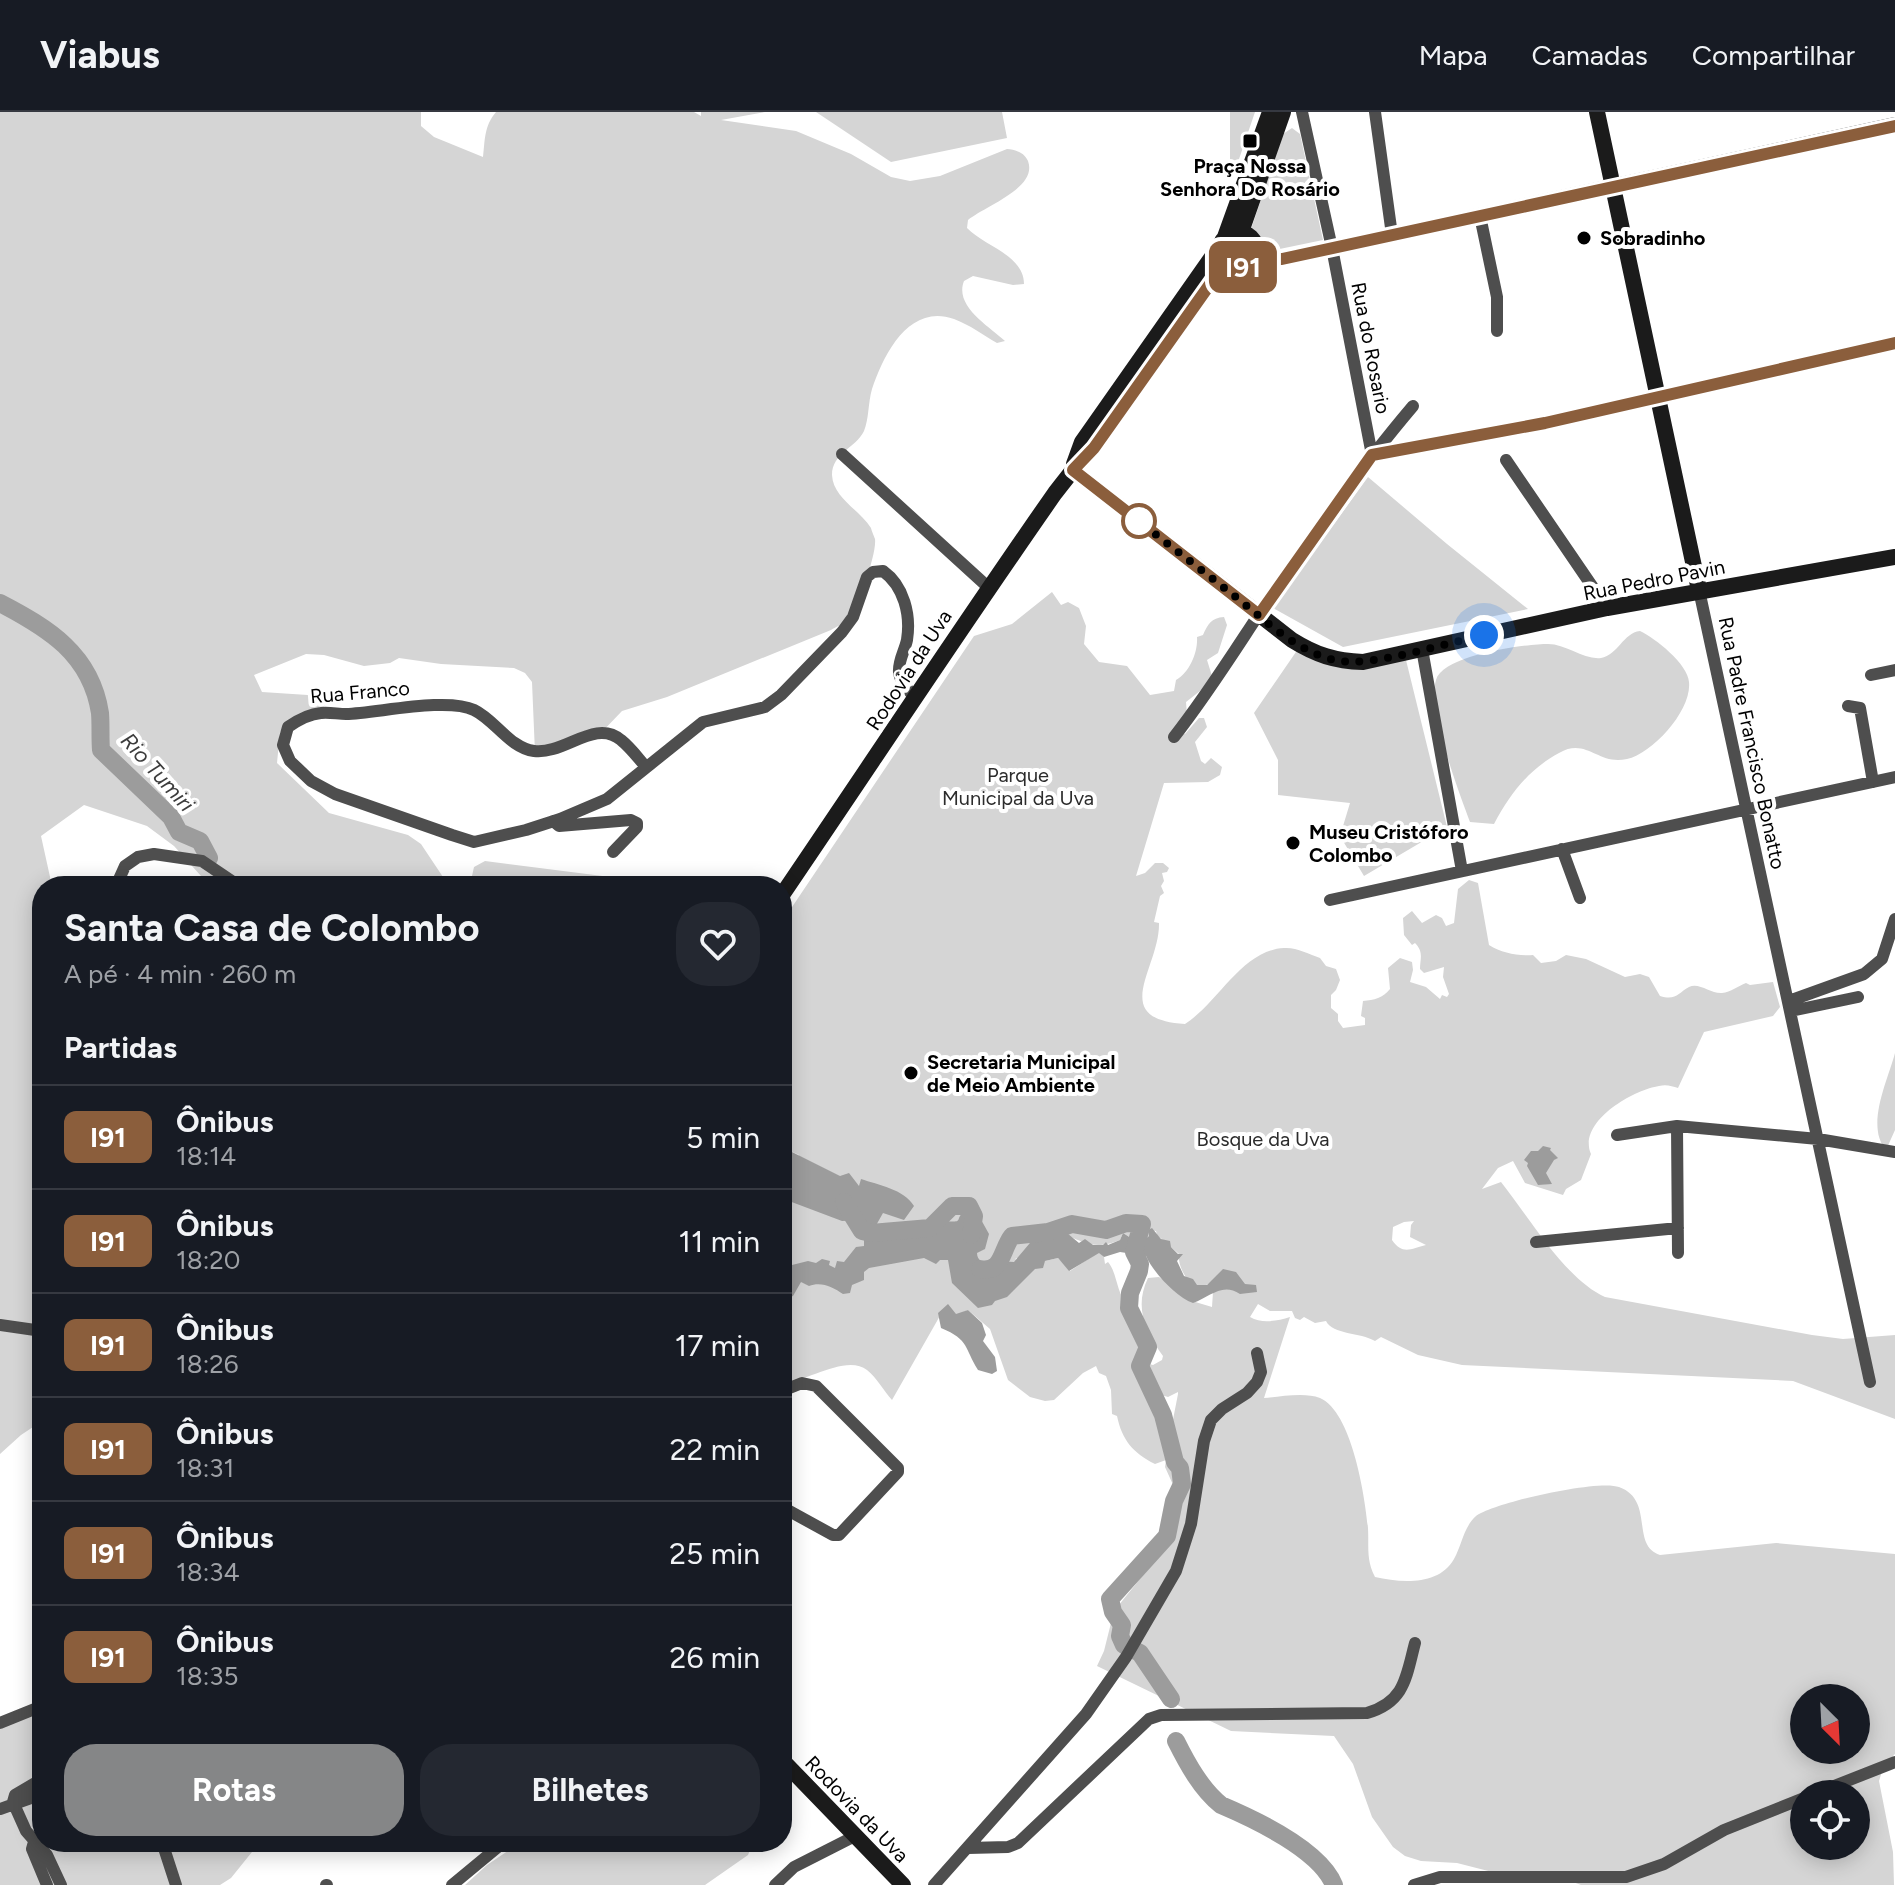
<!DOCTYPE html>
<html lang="pt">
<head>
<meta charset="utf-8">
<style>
  body { margin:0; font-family:Figtree,sans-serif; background:#242831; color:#f1f3f6; height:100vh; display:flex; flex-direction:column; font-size:30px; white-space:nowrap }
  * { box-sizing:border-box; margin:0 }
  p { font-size:26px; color:#9ea1a6 }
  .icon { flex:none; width:44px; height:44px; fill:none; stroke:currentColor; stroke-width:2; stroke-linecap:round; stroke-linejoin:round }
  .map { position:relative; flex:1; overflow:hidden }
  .details { position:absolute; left:32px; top:764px; width:760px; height:976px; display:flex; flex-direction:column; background:#171b24; border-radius:32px; box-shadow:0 4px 20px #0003 }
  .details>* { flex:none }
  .badge { padding:0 16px; border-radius:12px; font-size:28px; line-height:52px }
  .needle { width:52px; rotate:156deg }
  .fabs { position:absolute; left:1790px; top:1572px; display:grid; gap:16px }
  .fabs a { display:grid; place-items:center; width:80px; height:80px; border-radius:50%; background:#171b24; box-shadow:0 4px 20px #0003; font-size:40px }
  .you { position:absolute; width:40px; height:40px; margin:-20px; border:6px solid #fff; border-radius:50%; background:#1a73e8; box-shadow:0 0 0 12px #1a73e833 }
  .map>.badge { position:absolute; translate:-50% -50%; box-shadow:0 0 0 4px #fff }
  h2 { padding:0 32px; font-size:30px; line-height:72px }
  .round { display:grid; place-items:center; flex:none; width:84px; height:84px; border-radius:32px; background:#242831 }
  .overview { display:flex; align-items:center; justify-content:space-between; height:136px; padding:0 32px }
  h1 { font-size:38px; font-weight:700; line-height:60px }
  .button { display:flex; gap:16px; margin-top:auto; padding:16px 32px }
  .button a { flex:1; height:92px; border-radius:32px; background:#858687; color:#fff; font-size:32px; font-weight:700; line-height:92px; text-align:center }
  .button a+a { background:#242831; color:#f1f3f6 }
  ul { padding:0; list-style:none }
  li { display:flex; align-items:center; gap:24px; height:104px; padding:0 32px; border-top:2px solid #363941 }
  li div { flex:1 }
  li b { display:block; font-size:30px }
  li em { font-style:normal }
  li .badge { min-width:88px; font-weight:700; text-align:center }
  header { display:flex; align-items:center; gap:48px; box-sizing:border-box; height:112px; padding:0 40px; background:#171b24; border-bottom:2px solid #363941 }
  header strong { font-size:38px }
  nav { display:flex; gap:44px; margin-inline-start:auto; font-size:28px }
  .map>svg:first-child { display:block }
  .green { fill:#d5d5d5; fill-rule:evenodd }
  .water { fill:#9c9c9c }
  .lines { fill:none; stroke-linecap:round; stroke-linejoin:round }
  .river { stroke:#9c9c9c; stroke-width:18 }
  .street { stroke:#4e4e4e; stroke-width:12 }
  .secondary { stroke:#1b1b1b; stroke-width:16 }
  .line-casing { stroke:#fff; stroke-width:18 }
  .line { stroke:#8b5e3c; stroke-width:12 }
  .walk { stroke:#000; stroke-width:8; stroke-dasharray:0 14.4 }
  .poi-dot { fill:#000; stroke:#fff; stroke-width:3 }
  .stop-dot { fill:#fff; stroke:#8b5e3c; stroke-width:4 }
  .labels { text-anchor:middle; stroke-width:8; stroke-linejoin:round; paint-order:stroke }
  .poi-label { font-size:20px; font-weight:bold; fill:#000; stroke:#fff; text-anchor:start }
  .street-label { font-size:20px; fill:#000; stroke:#fff }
  .park-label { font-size:20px; fill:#2c2c2c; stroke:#fff }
  .water-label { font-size:22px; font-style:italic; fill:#3d3d3d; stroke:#fff }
</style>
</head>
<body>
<header>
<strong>Viabus</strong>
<nav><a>Mapa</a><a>Camadas</a><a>Compartilhar</a></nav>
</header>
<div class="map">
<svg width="1895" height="1773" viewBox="0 0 1895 1773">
  <rect width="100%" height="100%" fill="#fff"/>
  <path class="green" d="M 0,0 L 421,0 L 421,14 L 434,25 L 483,45 C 485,28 484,14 496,0 L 694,0 L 701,4 L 701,0 L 765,0 L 721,8 L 796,19 L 851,42 L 891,65 L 910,69 L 940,64 L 1007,37 C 1016,38 1024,40 1028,49 C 1038,76 985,94 968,108 L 967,116 C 984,134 1024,143 1024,172 L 1013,173 L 973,164 L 964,169 C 954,194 989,214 1005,229 L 997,231 C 983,223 970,213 954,207 C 909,191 884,242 872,277 C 868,291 869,307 864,319 C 856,336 832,341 832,363 C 833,386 860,398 871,416 C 871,417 875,427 875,427 C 877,442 857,497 847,508 C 843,512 836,515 831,518 L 667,585 L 622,599 L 599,623 L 535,641 L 532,570 L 525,561 L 514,556 L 441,552 L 399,546 L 390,551 L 364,554 L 324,543 L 306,542 L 254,563 L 262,580 L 323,584 L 328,592 L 280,620 L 277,651 L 329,701 L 408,723 L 421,732 L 449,774 L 210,774 L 174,734 L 147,714 L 84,693 L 41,724 L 52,774 L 42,774 L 42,1309 L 21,1323 L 0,1342 Z
    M 816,0 L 1002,0 L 1007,26 L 891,50 Z
    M 1230,0 L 1255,0 L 1237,53 L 1230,55 Z
    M 1292,16 L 1300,22 L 1323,128 L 1251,143 L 1244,138 L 1283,22 Z
    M 1368,365 L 1447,432 L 1528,497 L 1343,535 L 1273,496 Z
    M 1052,480 L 1061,493 L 1068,490 L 1079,496 L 1086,514 L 1084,532 L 1099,550 L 1127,554 L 1150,583 L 1174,579 L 1176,568 C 1190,560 1198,540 1197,525 L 1203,523 C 1208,512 1211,506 1224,505 L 1227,513 L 1218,541 L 1207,548 L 1212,564 L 1200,579 L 1186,590 L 1187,603 L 1182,620 L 1185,622 L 1199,606 L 1204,606 L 1207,615 L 1195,630 L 1201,649 L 1205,652 L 1211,646 L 1222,655 L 1220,663 L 1208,670 L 1164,671 L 1136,764 L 1145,761 L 1155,751 L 1163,751 L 1169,756 L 1167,760 L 1162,761 L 1164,769 L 1161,774 L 1164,781 L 1160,784 L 1154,810 L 1159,811 C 1160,856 1107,907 1185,912 C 1218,891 1242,838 1284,836 C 1296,835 1309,842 1320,846 L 1326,854 L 1336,857 L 1340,868 L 1336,878 L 1331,883 L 1331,896 L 1338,902 L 1338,909 L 1343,916 L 1365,913 L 1365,906 L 1361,904 L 1363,889 C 1374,888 1383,886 1390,877 L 1388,856 L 1400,846 L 1412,850 L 1413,858 L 1410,870 L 1426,875 L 1440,887 L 1442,883 L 1447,885 L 1449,882 L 1443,865 L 1444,855 L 1424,861 L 1420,857 C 1420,847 1424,840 1415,831 L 1412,833 L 1404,823 L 1403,806 L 1412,799 L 1422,811 L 1436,803 L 1442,806 L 1446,814 L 1454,811 L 1458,777 L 1469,768 L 1478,771 L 1489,833 C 1502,841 1517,844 1533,843 L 1541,851 L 1556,849 L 1566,843 L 1586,847 L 1625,865 L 1640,862 L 1649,865 L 1660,884 C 1676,889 1678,881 1689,875 C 1699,870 1711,882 1722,881 C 1731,880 1738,874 1746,871 L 1750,873 L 1773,870 L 1780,895 L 1773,904 L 1704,920 L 1678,976 C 1672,974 1666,972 1659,974 C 1633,978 1577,1010 1591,1042 L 1581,1068 L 1566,1077 L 1563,1083 L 1525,1071 L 1513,1049 L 1498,1056 L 1482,1077 L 1501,1070 C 1529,1105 1565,1167 1605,1185 L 1812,1223 L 1843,1227 L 1895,1223 L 1895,1307 L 1793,1269 L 1462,1253 L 1418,1243 L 1381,1225 L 1375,1229 C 1360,1220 1333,1223 1326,1209 L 1315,1211 L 1304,1205 L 1300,1208 L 1295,1206 L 1292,1199 L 1270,1199 L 1258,1192 L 1250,1205 C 1262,1212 1277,1209 1290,1205 L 1264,1286 C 1280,1285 1304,1280 1320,1286 C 1352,1300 1365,1384 1368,1416 C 1369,1435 1366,1448 1375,1465 C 1401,1471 1439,1474 1454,1447 C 1462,1433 1463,1416 1476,1404 C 1493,1391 1598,1367 1619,1375 C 1655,1388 1630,1433 1660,1443 L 1776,1431 L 1895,1442 L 1895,1642 L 1884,1653 L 1879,1669 L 1893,1740 L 1894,1773 L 1581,1773 L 1557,1764 L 1500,1762 L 1457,1751 L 1421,1749 L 1405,1744 L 1393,1735 L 1372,1705 L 1353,1652 L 1334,1624 L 1231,1619 L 1097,1554 L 1104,1539 L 1114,1499 L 1157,1446 L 1176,1395 L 1174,1375 L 1165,1355 L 1166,1348 L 1155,1352 C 1133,1341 1122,1328 1117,1304 L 1112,1302 L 1111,1278 L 1106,1264 L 1099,1261 L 1096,1254 L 1083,1261 L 1054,1288 L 1045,1289 L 1030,1285 L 1008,1268 L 990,1217 L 968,1198 L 960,1202 L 941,1202 L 892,1288 C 884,1279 877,1266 867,1258 C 847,1242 807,1269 782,1272 L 782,1090 L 789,1089 L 799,1043 L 782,1035 L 782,810 L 974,524 L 1012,512 ZM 1414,1109 L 1411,1113 L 1410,1125 L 1426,1133 C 1411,1137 1402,1143 1392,1128 L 1393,1115 L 1404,1110 ZM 1148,1118 L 1156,1119 L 1157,1123 L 1179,1142 C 1177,1154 1189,1179 1206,1173 C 1208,1173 1216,1166 1217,1165 L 1244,1172 C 1234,1177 1224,1176 1213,1180 L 1212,1195 L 1192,1189 L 1159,1165 L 1148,1166 C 1134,1195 1145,1219 1163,1244 L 1162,1248 L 1153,1253 L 1145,1251 L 1145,1233 L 1140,1231 C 1141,1219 1128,1207 1128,1193 C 1116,1182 1118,1162 1108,1150 L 1105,1152 L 1104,1145 L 1099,1140 L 1070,1159 L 1058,1146 L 1045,1149 L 1035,1157 L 1015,1147 L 1020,1145 L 1035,1126 L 1040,1128 L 1045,1125 L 1045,1120 C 1077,1119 1084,1143 1120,1128 L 1123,1121 L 1134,1128 L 1143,1129 L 1149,1124 ZM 1178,1280 L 1178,1282 L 1169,1328 L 1154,1288 L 1158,1282 L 1168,1285 ZM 1804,1586 L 1856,1586 L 1856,1638 L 1804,1638 ZM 1804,1682 L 1856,1682 L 1856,1734 L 1804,1734 Z
    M 1640,519 C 1655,526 1688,552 1689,570 C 1692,598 1653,641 1627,647 C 1598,654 1587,625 1559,641 C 1528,658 1510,682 1494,712 L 1470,710 C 1459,680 1427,597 1436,568 C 1443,543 1525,532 1548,532 C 1566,532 1584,548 1601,546 C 1618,543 1623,521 1640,519 Z
    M 1298,537 C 1333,563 1367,553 1406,548 L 1447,715 L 1364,764 L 1340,724 L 1350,691 L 1278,683 L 1278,648 L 1254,601 Z
    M 485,749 L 634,768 L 650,774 L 463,774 L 472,764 L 474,755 Z
    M 1895,941 L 1895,1018 L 1886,1038 C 1865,1014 1888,968 1895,941 Z
    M 42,1591 L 42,1730 L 260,1730 L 231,1766 L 220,1773 L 0,1773 L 0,1605 Z
    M 521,1730 L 748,1730 L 752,1733 L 748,1743 L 705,1773 L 465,1773 L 487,1753 Z"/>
  <path class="water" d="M 1543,1034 L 1551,1036 L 1550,1038 L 1558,1046 L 1554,1048 L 1546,1061 L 1552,1072 L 1538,1073 L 1527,1054 L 1528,1051 L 1524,1048 L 1531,1039 L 1538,1039 Z
    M 782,1035 L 840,1064 L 849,1061 L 859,1074 L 861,1067 C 878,1073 904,1077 914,1094 L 904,1108 L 883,1101 L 874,1117 L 867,1118 L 861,1108 L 842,1109 L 789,1089 L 782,1090 Z
    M 972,1099 L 979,1104 L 989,1122 L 985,1137 L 977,1141 C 977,1149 984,1151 990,1153 L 997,1149 L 1014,1150 L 1035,1125 L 1040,1128 L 1045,1125 L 1045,1120 L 1048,1118 L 1058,1121 L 1061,1116 L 1079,1131 L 1085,1127 L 1093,1133 L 1103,1133 L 1106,1130 L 1108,1133 L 1120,1128 L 1123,1121 L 1134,1128 L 1143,1129 L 1149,1124 L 1148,1118 L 1152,1116 L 1161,1127 L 1170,1129 L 1171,1135 L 1178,1142 L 1183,1142 L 1177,1149 L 1184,1164 L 1193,1167 L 1197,1173 L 1207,1173 L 1223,1157 L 1236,1160 L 1245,1172 L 1256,1173 L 1257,1180 L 1240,1182 C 1222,1170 1210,1185 1193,1191 C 1176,1185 1153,1160 1146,1144 L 1120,1140 L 1104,1145 L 1099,1141 L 1069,1159 L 1058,1146 L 1045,1149 L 1043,1156 L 1035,1157 L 1007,1185 L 995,1189 L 992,1193 L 978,1196 L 952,1171 L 948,1148 L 940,1148 L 936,1152 L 924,1146 L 869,1156 L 864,1160 L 864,1168 L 852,1173 L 850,1181 L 843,1182 C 833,1175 821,1169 809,1174 L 801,1170 L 793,1184 L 784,1187 L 783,1191 L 787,1195 L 782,1205 L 782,1159 L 784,1155 L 808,1149 L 816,1151 L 822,1147 L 830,1149 L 829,1153 L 835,1156 L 837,1149 L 844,1150 L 856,1135 L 864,1134 L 864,1127 L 868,1123 L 923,1124 L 935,1108 L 943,1103 L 946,1109 C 965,1111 954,1107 964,1100 L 967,1101 Z
    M 948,1192 L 956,1202 L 968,1198 L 982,1211 L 986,1223 L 983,1229 L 995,1245 L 997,1259 L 992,1262 L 978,1258 C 964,1236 970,1228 941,1216 L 938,1201 Z"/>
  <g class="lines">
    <path class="river" d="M 0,491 C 48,516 91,542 100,601 C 101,613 100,626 101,638 L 171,705 L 179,720 L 200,729 L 209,746
      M 844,1090 L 862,1119 L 871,1121 L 930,1116 L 952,1094 L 969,1094 L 974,1104 L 971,1123
      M 980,1157 C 1003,1161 1001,1138 1012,1124 L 1048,1120 L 1072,1112 L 1106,1118 L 1126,1111 L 1142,1112 L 1134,1140 L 1140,1152 L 1139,1159 L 1130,1181 L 1129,1196 L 1148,1235 L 1140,1254 L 1163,1303 L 1175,1350 L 1180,1356 L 1182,1372 L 1174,1389 L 1167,1424 L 1110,1487 L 1113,1500 L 1122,1513 L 1120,1524 L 1124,1533 L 1140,1541 L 1171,1587
      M 1176,1629 C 1187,1651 1201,1677 1221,1693 C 1254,1707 1320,1738 1334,1773"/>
    <path class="street" d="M 1302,0 L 1332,136 L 1372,343
      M 1375,0 L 1392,123
      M 1480,104 L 1497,185 L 1497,219
      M 842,342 L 989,476
      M 1372,343 L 1545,311 L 1895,231
      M 1506,348 L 1607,496
      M 1699,478 L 1870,1270
      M 1422,537 L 1462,759
      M 1871,563 L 1895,558
      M 1848,594 L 1860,596 L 1873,670
      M 1174,625 C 1204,587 1230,546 1257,505 C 1306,432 1357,360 1413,294
      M 646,655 C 638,646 631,636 621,628 C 595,606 564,643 534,639 C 510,636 495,608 474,598 C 447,585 378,601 346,602 C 338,602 329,600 321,601 C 308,602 298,608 288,615 L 283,633 L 290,649 L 311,669 L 335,682 L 452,723 L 474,730 L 526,718 L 560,707 L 607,687 L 703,610 L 765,595 L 781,583 L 842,520 L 853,505 L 867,465 L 873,460 L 883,459 C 904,474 911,503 907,528 C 905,538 898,549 899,560 C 900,570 909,579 916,587
      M 553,709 L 559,714 L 631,708 L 637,711 L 637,715 L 613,740
      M 1562,737 L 1580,786
      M 116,774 L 125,754 L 138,745 L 154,742 L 202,749 L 239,774
      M 1330,788 L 1895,665
      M 1789,889 L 1864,862 L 1882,847 L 1895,807
      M 1791,899 L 1858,885
      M 1677,1014 L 1678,1141
      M 1617,1023 L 1677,1014 L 1818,1027 L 1895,1040
      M 1536,1130 L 1678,1116
      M 0,1213 L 42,1219
      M 782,1279 L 802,1271 L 816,1274 L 898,1356 L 898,1360 L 839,1423 L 833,1423 L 782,1395
      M 0,1611 L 42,1594
      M 1814,1682 L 1895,1650
      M 13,1690 L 26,1719 L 47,1743 L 61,1773
      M 13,1690 L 15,1683 L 42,1667
      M 0,1697 L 42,1682
      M 34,1730 L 32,1737 L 47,1773
      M 162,1730 L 176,1773
      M 968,1736 L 1008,1735 L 1018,1731 L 1149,1607 L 1161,1603 L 1367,1601 C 1405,1590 1406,1565 1415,1531
      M 326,1773 L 327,1773
      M 452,1773 L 504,1730
      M 775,1773 L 794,1755 L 855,1724
      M 934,1773 L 1086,1602 L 1126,1545 L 1176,1459 L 1191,1412 L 1204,1329 L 1211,1308 L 1222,1297 L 1247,1281 L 1257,1270 L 1261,1260 L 1257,1241
      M 1414,1773 L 1440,1765 L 1626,1765 L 1664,1752 L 1724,1718 L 1804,1686"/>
    <path class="secondary" d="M 1597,0 L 1699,478
      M1220 138a18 18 0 1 1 36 0a18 18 0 1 1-36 0Z
      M 1241,120 L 1283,0
      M 1225,125 L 1270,0
      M 1254,147 L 1282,147 L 1895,13
      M 1074,352 L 1082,330 L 1219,135
      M 1073,358 L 1292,528 C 1316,543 1335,549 1363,550 L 1607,496 L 1895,445
      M 782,783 C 873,649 962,514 1055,381 L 1073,358 L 1094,336 L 1225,151
      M 782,1648 L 903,1773"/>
  </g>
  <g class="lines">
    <defs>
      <path id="line" d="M 1895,14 L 1282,147 L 1254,147 L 1240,156 L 1225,151 L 1094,336 L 1073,358 L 1259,503 L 1372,343 L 1545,311 L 1895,231"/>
    </defs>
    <use href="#line" class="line-casing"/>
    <use href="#line" class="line"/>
    <path class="walk" d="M 1139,409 L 1136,407 C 1168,432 1200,457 1232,482 C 1263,506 1299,543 1340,549 C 1375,554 1447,531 1484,523"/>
  </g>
  <g class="poi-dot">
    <rect x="1242" y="21" width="16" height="16" rx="4"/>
    <circle cx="1584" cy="126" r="8"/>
    <circle cx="1293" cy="731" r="8"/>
    <circle cx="911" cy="961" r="8"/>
  </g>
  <circle class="stop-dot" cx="1139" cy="409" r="16"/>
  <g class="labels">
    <g class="poi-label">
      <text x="1250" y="61" text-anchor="middle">Praça Nossa<tspan x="1250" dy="23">Senhora Do Rosário</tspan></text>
      <text x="1600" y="133">Sobradinho</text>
      <text x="1309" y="727">Museu Cristóforo<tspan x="1309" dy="23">Colombo</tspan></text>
      <text x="927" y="957">Secretaria Municipal<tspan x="927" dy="23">de Meio Ambiente</tspan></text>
    </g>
    <g class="street-label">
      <text transform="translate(1371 236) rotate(79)" y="7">Rua do Rosario</text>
      <text transform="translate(1654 468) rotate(-11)" y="7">Rua Pedro Pavin</text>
      <text transform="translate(909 558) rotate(-57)" y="7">Rodovia da Uva</text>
      <text transform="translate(360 580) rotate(-5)" y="7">Rua Franco</text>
      <text transform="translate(1752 631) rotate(78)" y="7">Rua Padre Francisco Bonatto</text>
      <text transform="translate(857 1697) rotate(46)" y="7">Rodovia da Uva</text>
    </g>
    <g class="park-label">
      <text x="1018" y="670">Parque<tspan x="1018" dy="23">Municipal da Uva</tspan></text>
      <text x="1263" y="1034">Bosque da Uva</text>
    </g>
    <g class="water-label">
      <text transform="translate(158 660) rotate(48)" y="8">Rio Tumiri</text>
    </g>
  </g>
</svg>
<div class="fabs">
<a><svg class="needle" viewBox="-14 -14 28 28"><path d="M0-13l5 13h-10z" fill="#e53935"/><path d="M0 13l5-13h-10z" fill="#9ea1a6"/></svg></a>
<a><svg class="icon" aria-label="locate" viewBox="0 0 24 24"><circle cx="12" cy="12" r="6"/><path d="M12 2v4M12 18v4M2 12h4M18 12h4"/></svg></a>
</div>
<div class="you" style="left:1484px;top:523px"></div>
<b class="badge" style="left:1243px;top:155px;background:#8b5e3c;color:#fff">I91</b>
<section class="details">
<div class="overview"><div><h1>Santa Casa de Colombo</h1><p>A pé · 4 min · 260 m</p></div><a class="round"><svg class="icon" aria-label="heart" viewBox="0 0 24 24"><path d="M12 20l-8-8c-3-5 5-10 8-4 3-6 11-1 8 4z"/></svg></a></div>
<h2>Partidas</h2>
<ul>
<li><span class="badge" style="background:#8b5e3c;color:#fff">I91</span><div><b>Ônibus</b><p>18:14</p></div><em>5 min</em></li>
<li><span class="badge" style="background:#8b5e3c;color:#fff">I91</span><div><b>Ônibus</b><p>18:20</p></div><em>11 min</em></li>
<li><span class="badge" style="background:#8b5e3c;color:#fff">I91</span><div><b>Ônibus</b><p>18:26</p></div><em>17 min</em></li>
<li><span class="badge" style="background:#8b5e3c;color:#fff">I91</span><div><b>Ônibus</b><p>18:31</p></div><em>22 min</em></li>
<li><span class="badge" style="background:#8b5e3c;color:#fff">I91</span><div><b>Ônibus</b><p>18:34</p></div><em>25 min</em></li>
<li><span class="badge" style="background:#8b5e3c;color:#fff">I91</span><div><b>Ônibus</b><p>18:35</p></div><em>26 min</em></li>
</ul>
<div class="button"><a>Rotas</a><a>Bilhetes</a></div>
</section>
</div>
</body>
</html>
